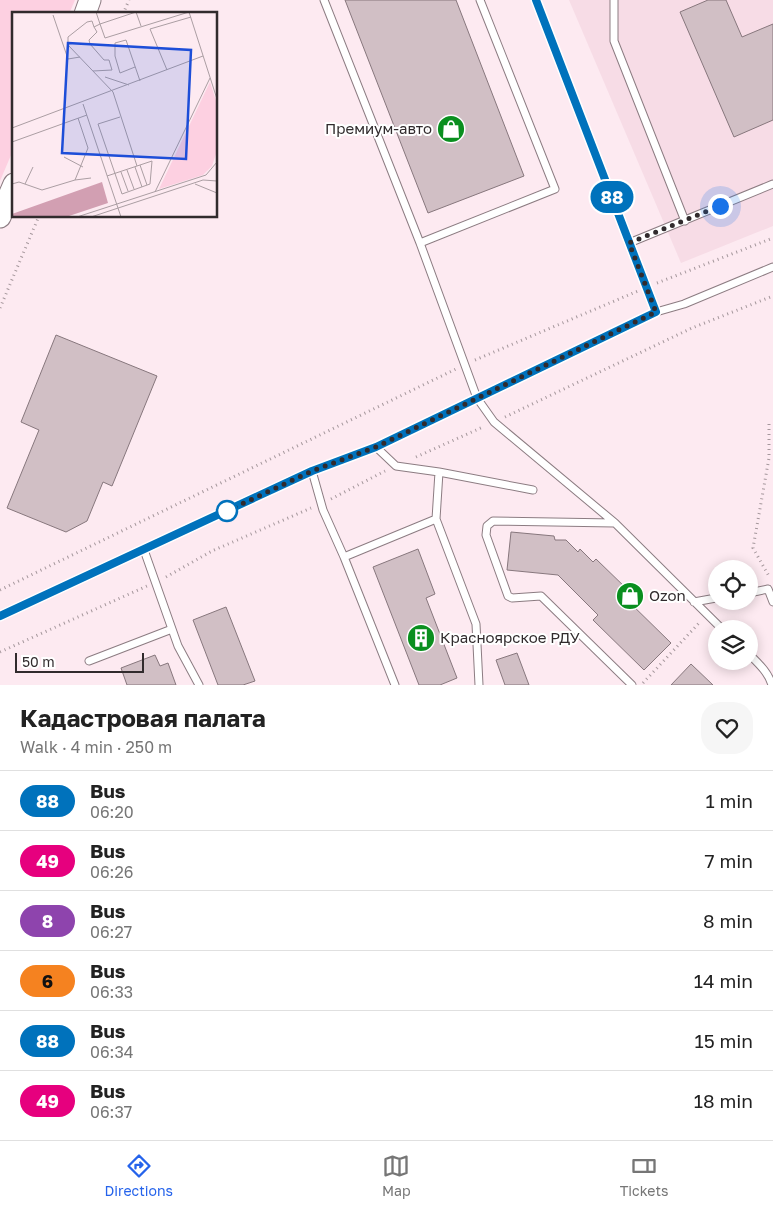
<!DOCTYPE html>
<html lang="en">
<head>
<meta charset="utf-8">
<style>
  body { margin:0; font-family:"Golos Text",sans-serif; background:#f6f6f6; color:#222; height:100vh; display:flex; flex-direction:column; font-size:19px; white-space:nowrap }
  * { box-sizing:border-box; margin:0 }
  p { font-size:16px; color:#767676 }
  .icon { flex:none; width:28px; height:28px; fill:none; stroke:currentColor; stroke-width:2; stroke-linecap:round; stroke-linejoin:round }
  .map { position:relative; height:685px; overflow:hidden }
  .panel { display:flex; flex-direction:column; background:#fff; flex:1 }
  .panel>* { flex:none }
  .badge { padding:0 10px; border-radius:16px; font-size:18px; line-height:32px }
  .controls { position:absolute; left:708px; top:560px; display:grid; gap:10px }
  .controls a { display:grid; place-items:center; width:50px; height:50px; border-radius:50%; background:#fff; box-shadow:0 2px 12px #0003; font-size:25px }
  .scale { position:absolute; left:15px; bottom:12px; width:129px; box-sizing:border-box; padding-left:5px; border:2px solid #312b2d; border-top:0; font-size:14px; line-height:18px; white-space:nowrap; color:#312b2d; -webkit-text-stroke:4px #fff; paint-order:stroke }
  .you { position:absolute; width:25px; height:25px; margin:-12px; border:4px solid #fff; border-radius:50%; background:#1a73e8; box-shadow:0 0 0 8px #1a73e833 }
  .map>.badge { position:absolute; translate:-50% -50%; box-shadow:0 0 0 2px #fff }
  .round { display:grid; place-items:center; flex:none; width:52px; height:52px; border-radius:20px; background:#f6f6f6 }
  .overview { display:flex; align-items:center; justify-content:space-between; height:85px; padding:0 20px }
  h1 { font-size:24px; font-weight:700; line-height:38px }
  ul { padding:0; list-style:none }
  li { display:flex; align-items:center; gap:15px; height:60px; padding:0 20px; border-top:1px solid #e0e0e0 }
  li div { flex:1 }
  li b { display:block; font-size:19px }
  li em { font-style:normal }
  li .badge { min-width:55px; font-weight:700; text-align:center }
  .menu { display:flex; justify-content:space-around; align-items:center; height:70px; border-top:1px solid #e0e0e0; background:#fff; font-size:14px; color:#767676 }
  .menu a { display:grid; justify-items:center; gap:2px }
  .menu .on { color:#2563eb }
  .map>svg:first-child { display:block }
  .built { fill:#f7dce6 }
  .green { fill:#fdd0e1 }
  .building { fill:#d1bfc5; stroke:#87777d }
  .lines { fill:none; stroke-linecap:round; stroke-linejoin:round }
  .service-casing { stroke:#8c7c82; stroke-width:9 }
  .primary-casing { stroke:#8c7c82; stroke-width:23 }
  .path { stroke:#a5979c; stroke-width:3; stroke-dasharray:1 4; stroke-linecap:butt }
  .service { stroke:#fff; stroke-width:7 }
  .primary { stroke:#fff; stroke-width:21 }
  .line-casing { stroke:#fff; stroke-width:11 }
  .line { stroke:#0072bc; stroke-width:8 }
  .walk { stroke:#312b2d; stroke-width:5; stroke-dasharray:0 9 }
  .stop-dot { fill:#fff; stroke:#0072bc; stroke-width:2.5 }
  .labels { text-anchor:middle; stroke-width:4; stroke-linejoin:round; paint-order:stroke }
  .poi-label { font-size:15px; fill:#312b2d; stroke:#fff; text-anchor:start }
  .inset-road { fill:none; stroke:#ab9ea3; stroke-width:1 }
  .view { fill:#1d4ed8; fill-opacity:0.15; stroke:#1d4ed8; stroke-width:2.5 }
  .inset-edge { fill:none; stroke:#312b2d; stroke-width:2.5 }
</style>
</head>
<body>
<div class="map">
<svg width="773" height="685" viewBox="0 0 773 685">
  <rect width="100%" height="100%" fill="#fdeaf1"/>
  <path class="built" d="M 569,0 L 773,0 L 773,226 L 681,263 Z"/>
  <path class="green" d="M 0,0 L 75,0 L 69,14 L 14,14 L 14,148 L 0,181 Z"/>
  <path class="building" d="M 345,0 L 456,0 L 524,176 L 428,213 Z
    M 708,0 L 726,0 L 742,37 L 773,24 L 773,120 L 734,137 L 680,12 Z
    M 56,335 L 157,376 L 112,486 L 103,482 L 87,521 L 66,532 L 7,508 L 39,430 L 21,422 Z
    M 511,532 L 554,536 L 555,540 L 566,540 L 578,552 L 580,549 L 593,562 L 596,559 L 629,591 L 624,597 L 671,643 L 644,670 L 593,620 L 598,615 L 558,575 L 507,570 Z
    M 418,549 L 435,594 L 426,598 L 457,678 L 440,685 L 419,685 L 373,567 Z
    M 226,607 L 255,681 L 243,685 L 218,685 L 193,620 Z
    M 517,653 L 529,685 L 505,685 L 496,660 Z
    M 155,655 L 160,666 L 168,663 L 176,685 L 127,685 L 121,668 Z
    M 691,664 L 713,685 L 671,685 Z"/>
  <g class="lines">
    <defs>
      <path id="service" d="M 324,0 L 420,243 L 477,398 L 494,422 L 615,523 L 722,629
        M 536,0 L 656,312
        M 614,0 L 614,41 L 685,221
        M 420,243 L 555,189 L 480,0
        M 629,243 L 773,184
        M 376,447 L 396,466 L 439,472 L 533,490
        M 312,471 L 323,510 L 344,557 L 395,685
        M 436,519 L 439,472
        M 614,523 L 493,521 L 487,526 L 486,535 L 508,596 L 512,598 L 541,596 L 632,685
        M 144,550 L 178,646 L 199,685
        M 344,557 L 436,519 L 476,624 L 479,685
        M 749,593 L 768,589 L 773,602
        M 694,602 L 716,598
        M 0,616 L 312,471 L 376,447 L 656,312 L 684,304 L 773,267
        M 749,654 C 759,664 768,672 772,685
        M 89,661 L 172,629"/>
      <path id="primary" d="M 85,14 L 90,0
        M 0,217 L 14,184"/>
    </defs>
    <use href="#service" class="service-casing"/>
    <use href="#primary" class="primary-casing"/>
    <path class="path" d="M 123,14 L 129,0
      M 657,283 L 773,238
      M 0,308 L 39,216
      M 475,360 L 638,291
      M 505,417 L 692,328 L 773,296
      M 769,424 L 769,458 L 753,548 L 770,578
      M 416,457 L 483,427
      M 331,499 L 385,471
      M 166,577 L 212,551 L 311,508
      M 0,590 L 456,369
      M 0,652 L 147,586
      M 643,683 L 700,622"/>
    <use href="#service" class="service"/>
    <use href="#primary" class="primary"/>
  </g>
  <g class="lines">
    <defs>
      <path id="line" d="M 0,616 L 312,471 L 376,447 L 656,312 L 536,0"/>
    </defs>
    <use href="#line" class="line-casing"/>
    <use href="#line" class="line"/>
    <path class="walk" d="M 227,511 L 312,471 L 376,447 L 656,312 L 629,243 L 720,206"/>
  </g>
  <defs>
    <symbol id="shop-disc" viewBox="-11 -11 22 22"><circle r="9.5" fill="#0a8f1f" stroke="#fff"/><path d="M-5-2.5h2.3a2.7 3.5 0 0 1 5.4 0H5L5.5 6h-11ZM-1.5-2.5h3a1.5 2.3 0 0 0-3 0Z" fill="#fff"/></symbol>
    <symbol id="building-disc" viewBox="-11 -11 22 22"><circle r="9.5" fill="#0a8f1f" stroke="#fff"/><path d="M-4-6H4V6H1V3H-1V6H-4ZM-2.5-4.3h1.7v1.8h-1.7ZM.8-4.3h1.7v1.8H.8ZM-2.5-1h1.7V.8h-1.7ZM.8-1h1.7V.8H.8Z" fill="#fff"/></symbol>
  </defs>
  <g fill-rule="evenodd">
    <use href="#shop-disc" x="435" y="113" width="32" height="32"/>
    <use href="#shop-disc" x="614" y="580" width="32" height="32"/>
    <use href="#building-disc" x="405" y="622" width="32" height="32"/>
  </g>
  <circle class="stop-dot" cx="227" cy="511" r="10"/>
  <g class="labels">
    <g class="poi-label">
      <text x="432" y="134" text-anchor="end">Премиум-авто</text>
      <text x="649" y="601">Ozon</text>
      <text x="440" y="643">Красноярское РДУ</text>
    </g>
  </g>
  <g transform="translate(12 12)">
    <rect width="205" height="205" fill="#fdeaf1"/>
    <path d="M 198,70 L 205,92 L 205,139 L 200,154 L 191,163 L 147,177 Z" fill="#fdd0e1"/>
    <path d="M 90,170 L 96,191 L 54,205 L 0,205 L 0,202 Z" fill="#d29fb2"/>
    <path class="inset-road" d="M 84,0 L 88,12 L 82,15 L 80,9 L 75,10 L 56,25 L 56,33 L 101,80 L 125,154 L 140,149 L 138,172 L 110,182 L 86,112 L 108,105M 41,3 L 56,47 L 68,45M 129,14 L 124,0 L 88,12 L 93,26 L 177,0 L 205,87M 123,55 L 108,61 L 103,44 L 103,31 L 114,28 L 126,63 L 128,69M 155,58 L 138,17 L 179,5M 81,59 L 100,58 L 97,48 L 92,48 L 78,32 L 77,28 L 85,20 L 82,15M 93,65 L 117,73M 71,92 L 109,205M 0,116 L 191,44M 0,130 L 75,103M 52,145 L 71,155M 128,153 L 135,173M 123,155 L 130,175M 115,158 L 122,177M 109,160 L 116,179M 95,164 L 125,154M 63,168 L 79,166M 0,172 L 7,170 L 30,178 L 63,168 L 76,136 L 66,106M 13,172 L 21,155M 183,172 L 205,181M 143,180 L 198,66M 65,205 L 194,163 L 205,150M 79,205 L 191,168 L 205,169"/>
    <path class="view" d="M 56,31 L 179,38 L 174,147 L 50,141 Z"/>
    <rect width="205" height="205" class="inset-edge"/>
  </g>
</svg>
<div class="controls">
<a><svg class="icon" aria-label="locate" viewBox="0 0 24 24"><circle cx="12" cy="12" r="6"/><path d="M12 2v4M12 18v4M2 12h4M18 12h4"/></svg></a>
<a><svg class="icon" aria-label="layers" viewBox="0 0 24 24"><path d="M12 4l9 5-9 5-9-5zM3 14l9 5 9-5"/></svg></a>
</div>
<div class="scale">50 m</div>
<div class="you" style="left:720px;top:206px"></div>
<b class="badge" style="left:612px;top:197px;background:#0072bc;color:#fff">88</b>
</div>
<section class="panel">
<div class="overview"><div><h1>Кадастровая палата</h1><p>Walk · 4 min · 250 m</p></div><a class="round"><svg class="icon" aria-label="heart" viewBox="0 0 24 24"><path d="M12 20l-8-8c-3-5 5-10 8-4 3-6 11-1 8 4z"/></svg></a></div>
<ul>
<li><span class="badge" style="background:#0072bc;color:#fff">88</span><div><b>Bus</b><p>06:20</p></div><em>1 min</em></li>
<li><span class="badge" style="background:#e6007e;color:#fff">49</span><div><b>Bus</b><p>06:26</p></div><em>7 min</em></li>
<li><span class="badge" style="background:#8e44ad;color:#fff">8</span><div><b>Bus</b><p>06:27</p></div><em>8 min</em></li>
<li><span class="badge" style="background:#f58220;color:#111">6</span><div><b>Bus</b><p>06:33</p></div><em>14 min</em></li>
<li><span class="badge" style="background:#0072bc;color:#fff">88</span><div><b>Bus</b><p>06:34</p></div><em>15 min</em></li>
<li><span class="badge" style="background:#e6007e;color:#fff">49</span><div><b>Bus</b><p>06:37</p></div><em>18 min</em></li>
</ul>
</section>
<nav class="menu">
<a class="on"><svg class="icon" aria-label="directions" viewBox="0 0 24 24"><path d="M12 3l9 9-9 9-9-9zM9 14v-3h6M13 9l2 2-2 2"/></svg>Directions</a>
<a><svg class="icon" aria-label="map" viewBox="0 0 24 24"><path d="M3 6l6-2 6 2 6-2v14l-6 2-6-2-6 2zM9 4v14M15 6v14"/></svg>Map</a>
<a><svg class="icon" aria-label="tickets" viewBox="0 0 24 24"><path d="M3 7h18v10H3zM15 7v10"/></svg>Tickets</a>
</nav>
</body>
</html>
